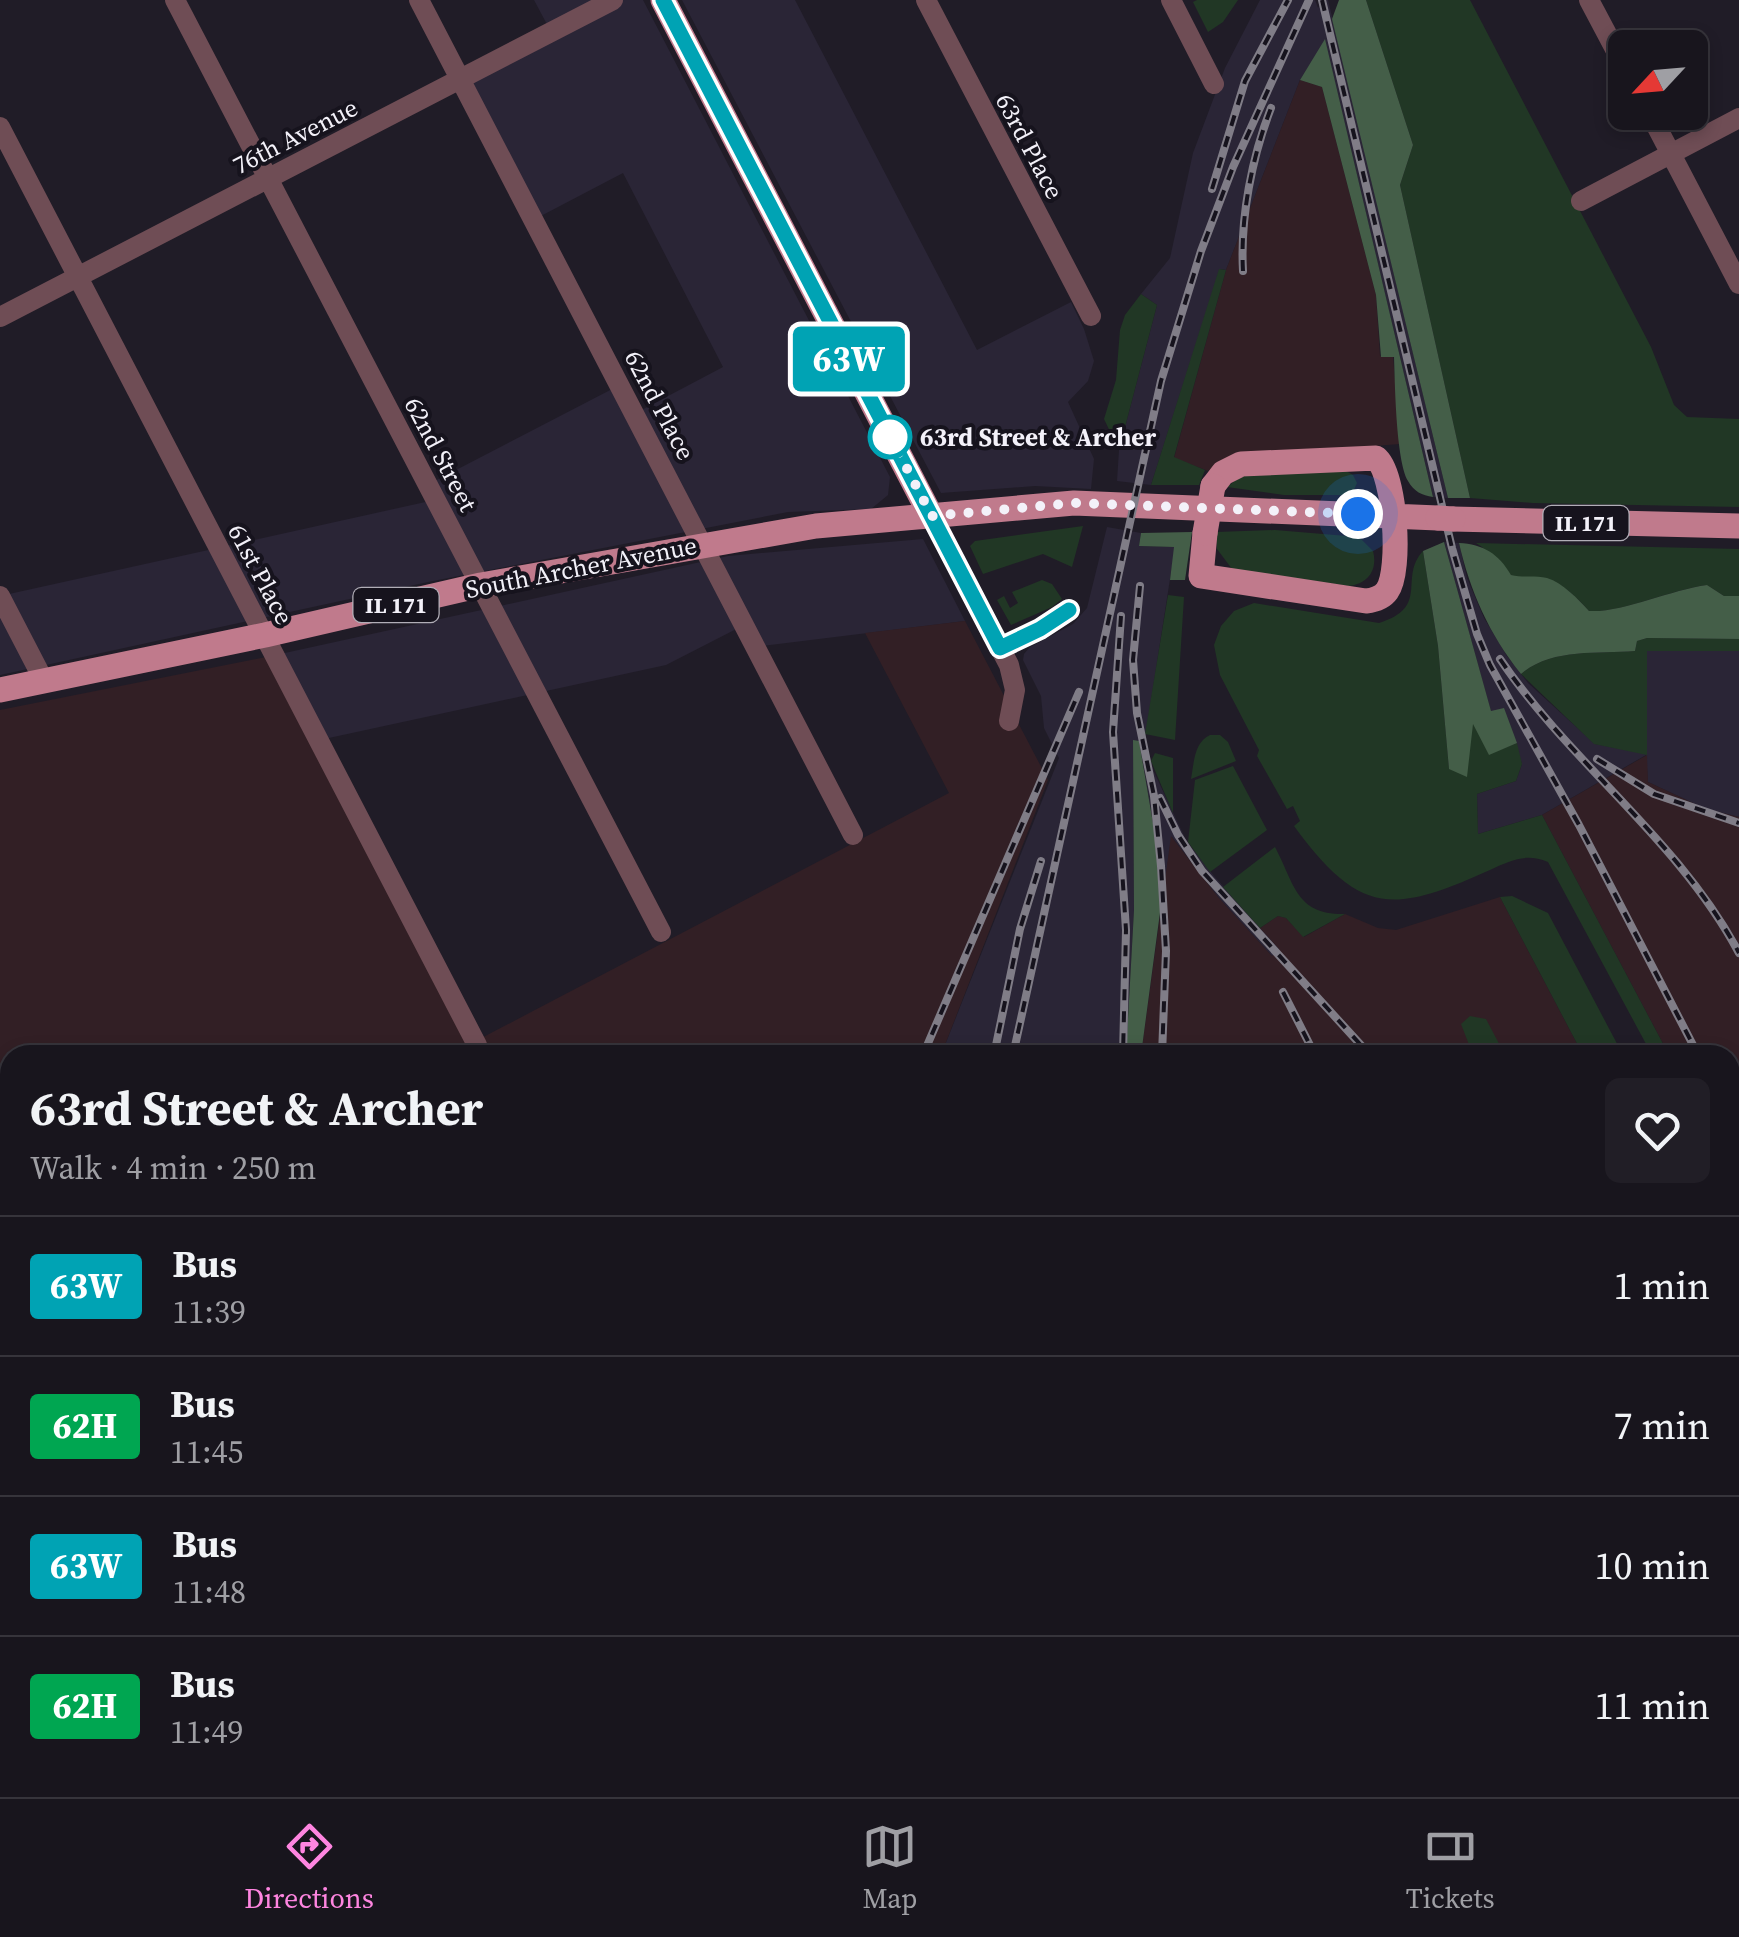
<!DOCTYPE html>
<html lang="en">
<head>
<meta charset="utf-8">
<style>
  body { margin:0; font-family:"Source Serif 4",serif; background:#211e26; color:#f1f3f6; height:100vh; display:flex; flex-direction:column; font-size:38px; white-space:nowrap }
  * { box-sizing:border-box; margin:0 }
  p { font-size:32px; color:#9f9fa4 }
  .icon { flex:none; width:55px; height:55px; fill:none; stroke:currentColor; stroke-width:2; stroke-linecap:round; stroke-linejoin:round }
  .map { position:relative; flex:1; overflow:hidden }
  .panel { position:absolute; left:0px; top:1045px; width:1740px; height:752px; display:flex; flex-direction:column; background:#18151d; border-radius:30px 30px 0 0; box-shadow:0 5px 15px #0003,0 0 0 2px #36343b }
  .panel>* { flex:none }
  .badge { padding:0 20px; border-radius:8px; font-size:35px; line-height:65px }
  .needle { width:65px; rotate:244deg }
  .buttons { position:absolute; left:1608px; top:30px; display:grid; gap:20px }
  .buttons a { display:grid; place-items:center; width:100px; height:100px; border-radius:15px; background:#18151d; box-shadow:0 5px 15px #0003,0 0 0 2px #36343b; font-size:50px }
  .you { position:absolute; width:50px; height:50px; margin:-25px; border:8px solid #fff; border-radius:50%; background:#1a73e8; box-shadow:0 0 0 15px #1a73e833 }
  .map>.badge { position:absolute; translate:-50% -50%; box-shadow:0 0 0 5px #fff }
  .round { display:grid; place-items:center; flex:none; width:105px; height:105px; border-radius:15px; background:#211e26 }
  .overview { display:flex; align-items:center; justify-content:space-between; height:170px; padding:0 30px }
  h1 { font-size:48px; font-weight:700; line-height:75px }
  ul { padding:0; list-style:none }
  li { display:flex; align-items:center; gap:30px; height:140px; padding:0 30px; border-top:2px solid #36343b }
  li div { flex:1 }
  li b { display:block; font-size:38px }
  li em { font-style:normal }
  li .badge { min-width:110px; font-weight:700; text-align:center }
  .tabs { display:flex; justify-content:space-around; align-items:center; height:140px; border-top:2px solid #36343b; background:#18151d; font-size:28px; color:#9f9fa4 }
  .tabs a { display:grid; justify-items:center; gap:5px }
  .tabs .on { color:#fe85e0 }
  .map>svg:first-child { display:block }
  .built { fill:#2a2536 }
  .industrial { fill:#321f25 }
  .green { fill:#213725 }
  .forest { fill:#445e48 }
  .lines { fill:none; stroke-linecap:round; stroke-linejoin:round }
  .minor { stroke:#6f4d55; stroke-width:20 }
  .major { stroke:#c07a8c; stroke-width:25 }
  .rail-casing { stroke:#807d87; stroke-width:8 }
  .rail { stroke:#16131d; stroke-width:4; stroke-dasharray:11; stroke-linecap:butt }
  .major-bridge { stroke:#c07a8c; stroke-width:25 }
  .line-casing { stroke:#fff; stroke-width:22 }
  .line { stroke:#00a3b4; stroke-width:15 }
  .walk { stroke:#f3f1f9; stroke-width:10; stroke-dasharray:0 18 }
  .stop-dot { fill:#fff; stroke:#00a3b4; stroke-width:5 }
  .labels { text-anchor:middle; stroke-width:8; stroke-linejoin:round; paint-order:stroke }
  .shield { fill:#16131d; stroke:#b1aeb7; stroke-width:2.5 }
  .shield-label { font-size:22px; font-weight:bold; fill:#f3f1f9 }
  .street-label { font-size:25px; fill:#f3f1f9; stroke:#16131d }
  .stop-label { font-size:25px; font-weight:bold; fill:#f3f1f9; stroke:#16131d; text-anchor:start }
</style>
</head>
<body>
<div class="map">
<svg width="1739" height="1797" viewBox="0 0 1739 1797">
  <rect width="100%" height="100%" fill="#201c27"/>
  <path class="built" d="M 534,0 L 643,0 L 890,477 L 888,495 L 871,509 L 788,512 L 428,582 L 0,675 L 0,596 L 439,499 L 431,483 L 618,386 L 634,414 L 723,367 L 623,173 L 537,218 L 461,75 L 550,30 Z
    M 682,0 L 795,0 L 977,350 L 1071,302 L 1084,329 L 1094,361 L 1088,381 L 1068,402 L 1094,459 L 1091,489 L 1035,486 L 941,493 Z
    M 1260,0 L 1315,0 L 1318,8 L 1324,0 L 1328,0 L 1448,498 L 1433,497 L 1325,41 L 1300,80 L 1226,270 L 1220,269 L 1151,485 L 1117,481 L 1119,450 L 1157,305 L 1141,294 L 1170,258 L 1193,153 L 1225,68 Z
    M 1107,527 L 1141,533 L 1139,546 L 1175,547 L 1145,739 L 1154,772 L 1186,840 L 1214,876 L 1280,950 L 1272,956 L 1218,897 L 1172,837 L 1161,905 L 1154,829 L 1139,741 L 1133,741 L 1134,910 L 1126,1055 L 941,1055 L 1059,758 L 1044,728 L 1041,696 L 1023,660 L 1024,654 L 1030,647 L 1073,624 L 1087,608 Z
    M 923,539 L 965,621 L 761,646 L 748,623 L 666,665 L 315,741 L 271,656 L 728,556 Z
    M 1444,542 L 1459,543 L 1467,578 L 1484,618 L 1507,656 L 1528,683 L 1595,744 L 1647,754 L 1647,651 L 1739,651 L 1739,817 L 1706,809 L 1648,782 L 1646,755 L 1542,815 L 1478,834 L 1477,794 L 1516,781 L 1522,764 L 1503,709 L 1491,712 Z
    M 683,1788 L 971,1788 L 969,1797 L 680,1797 Z"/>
  <path class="industrial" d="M 1300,80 L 1322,87 L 1376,295 L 1380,356 L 1393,356 L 1400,444 L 1229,457 L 1208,471 L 1174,458 L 1226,270 Z
    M 965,621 L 1048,780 L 941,1055 L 10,1055 L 10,1788 L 683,1788 L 680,1797 L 0,1797 L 0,710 L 271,656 L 472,1043 L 949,793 L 865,633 Z
    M 1647,755 L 1648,782 L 1706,809 L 1739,817 L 1739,1797 L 969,1797 L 971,1788 L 1730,1788 L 1730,1055 L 1669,1055 L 1542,815 Z
    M 1171,836 L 1218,897 L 1272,956 L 1279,949 L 1260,928 L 1278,916 L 1286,918 L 1304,937 L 1345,914 L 1378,928 L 1396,930 L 1500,897 L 1583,1055 L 1141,1055 Z"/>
  <path class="green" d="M 1197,0 L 1238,0 L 1223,22 L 1208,32 L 1193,2 Z
    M 1366,0 L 1470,0 L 1651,347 L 1674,405 L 1687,417 L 1739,419 L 1739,507 L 1533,503 L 1470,498 L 1400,185 L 1413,145 Z
    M 1219,269 L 1226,270 L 1174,457 L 1205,470 L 1199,485 L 1151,485 Z
    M 1141,294 L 1157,305 L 1119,450 L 1104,419 L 1116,380 L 1120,330 L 1125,315 Z
    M 1346,471 L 1353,475 L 1357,483 L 1353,492 L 1347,495 L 1284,495 L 1227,487 L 1241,476 Z
    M 1083,526 L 1072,567 L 1043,554 L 983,574 L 970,546 L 975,541 Z
    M 1275,530 L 1359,537 L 1373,551 C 1378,570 1368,584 1349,586 L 1232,569 L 1217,549 L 1216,532 Z
    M 1476,543 L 1739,549 L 1739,596 L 1724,596 L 1707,585 C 1669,590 1623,613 1589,611 C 1578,598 1560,581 1543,578 C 1533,577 1521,581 1511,575 C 1498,567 1492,552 1476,543 Z
    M 1423,551 L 1438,646 L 1449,769 L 1473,722 L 1489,754 L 1517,743 L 1522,764 L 1516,781 L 1477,794 L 1478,834 L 1542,815 L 1669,1055 L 1652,1055 L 1548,862 C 1526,853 1511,860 1490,870 C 1392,914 1360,916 1294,826 L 1300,821 L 1293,806 L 1287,809 L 1257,756 L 1259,750 L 1220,675 L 1214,645 L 1221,626 L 1234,611 L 1254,603 L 1379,623 C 1431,607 1398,578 1423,551 Z
    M 1042,580 L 1052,584 L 1062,599 L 1052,607 L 1011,625 L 997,600 L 1004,596 L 1010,608 L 1018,603 L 1012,592 Z
    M 1168,595 L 1184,597 L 1175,740 L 1145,734 Z
    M 1647,638 L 1739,639 L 1739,651 L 1647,651 L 1647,755 L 1594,744 L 1521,674 C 1551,648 1597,654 1635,651 L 1637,641 Z
    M 1210,735 L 1220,735 L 1228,742 L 1236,761 L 1191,779 C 1194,763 1194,742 1210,735 Z
    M 1155,753 L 1173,758 L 1173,813 L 1151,761 Z
    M 1233,766 L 1267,830 L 1210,872 L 1188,842 L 1195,780 Z
    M 1275,847 C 1295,885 1296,915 1345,914 L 1303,937 L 1286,918 L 1278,916 L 1260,928 L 1223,887 Z
    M 1512,896 L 1548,913 L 1623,1055 L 1583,1055 L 1500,897 Z
    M 1470,1016 L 1486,1019 L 1505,1055 L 1473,1055 L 1461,1024 Z"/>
  <path class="forest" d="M 1339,0 L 1366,0 L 1413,145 L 1400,185 L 1470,498 L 1448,498 L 1332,19 Z
    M 1325,39 L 1433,497 C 1422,495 1414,492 1408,481 C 1396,460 1395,384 1394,357 L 1381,357 L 1376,295 L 1322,87 L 1300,80 Z
    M 1192,532 L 1185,580 L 1170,580 L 1174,547 L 1139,546 L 1141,533 Z
    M 1444,542 L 1491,711 L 1504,708 L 1517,743 L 1489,755 L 1473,724 L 1467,777 L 1449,769 L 1438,646 L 1423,551 Z
    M 1459,543 C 1483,544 1499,554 1511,575 C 1523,578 1536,575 1547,578 C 1563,583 1578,599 1589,611 C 1622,613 1670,590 1707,585 L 1724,596 L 1739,596 L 1739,639 L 1647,638 L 1637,641 L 1635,651 C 1597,654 1551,648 1521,674 C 1489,634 1470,591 1459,543 Z
    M 1133,740 L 1139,741 L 1154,829 L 1161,905 L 1141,1055 L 1126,1055 L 1134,910 Z"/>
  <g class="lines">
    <path class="minor" d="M 175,0 L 661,932
      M 419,0 L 853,835
      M 926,0 L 1091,316
      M 1171,0 L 1214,84
      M 1589,0 L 1625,68
      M 1649,112 L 1739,284
      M 0,127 L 477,1045
      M 1581,201 L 1739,118
      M 0,317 L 613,0
      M 931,516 L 1009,665 L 1015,690 L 1009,721
      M 0,596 L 43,679"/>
    <path class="major" d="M 663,0 L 931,516
      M 1453,519 L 1739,526
      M 1205,533 L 1201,576 L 1366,601 C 1375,600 1382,598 1387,591 C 1402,570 1395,473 1376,458 L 1241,464 L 1223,473 L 1213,486
      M 0,690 L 265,635 L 481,585 L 816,526 L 1074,503 L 1438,518"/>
    <defs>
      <path id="rail" d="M 1322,0 L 1452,548 L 1477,634 L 1490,665 L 1579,825 L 1693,1045
        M 1212,189 L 1245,81 L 1288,0
        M 1243,271 C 1240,218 1252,157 1271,108
        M 1140,586 L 1133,660 L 1137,713 L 1154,796 L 1161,866 L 1166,951 L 1162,1055
        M 1121,616 L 1113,732 L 1126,930 L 1123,1055
        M 1500,659 C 1571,764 1679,840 1739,953
        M 1597,759 L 1654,794 L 1739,823
        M 1160,798 L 1178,835 L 1202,871 L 1370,1055
        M 1283,992 L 1315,1055
        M 923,1055 L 1079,692
        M 994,1055 L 1020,929 L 1041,861
        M 1013,1055 L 1161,381 L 1201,251 L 1233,167 L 1309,0
        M 0,1451 L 10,1454
        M 1730,1716 L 1739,1732
        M 1264,1788 L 1269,1797
        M 1511,1788 L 1516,1797
        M 833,1797 L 835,1788
        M 852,1797 L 854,1788"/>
    </defs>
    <use href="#rail" class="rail-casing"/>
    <use href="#rail" class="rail"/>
    <path class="major-bridge" d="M 1438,518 L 1453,519
      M 1205,533 L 1213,486"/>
  </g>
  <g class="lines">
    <defs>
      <path id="line" d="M 663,0 L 1000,648 L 1040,629 L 1069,610"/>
    </defs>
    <use href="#line" class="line-casing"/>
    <use href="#line" class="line"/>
    <path class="walk" d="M 890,437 L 886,429 L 932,516 L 1074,503 L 1358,514"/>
  </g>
  <circle class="stop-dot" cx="890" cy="437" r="20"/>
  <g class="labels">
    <g class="shield">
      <rect x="1543.5" y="506" width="85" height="34" rx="8"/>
      <rect x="353.5" y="588" width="85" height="34" rx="8"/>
    </g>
    <g class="shield-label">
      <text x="1586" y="531">IL 171</text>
      <text x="396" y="613">IL 171</text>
    </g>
    <g class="street-label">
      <text transform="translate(295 136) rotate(-27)" y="9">76th Avenue</text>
      <text transform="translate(1030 146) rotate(62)" y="9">63rd Place</text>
      <text transform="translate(660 405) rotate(62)" y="9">62nd Place</text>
      <text transform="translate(441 454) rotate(62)" y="9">62nd Street</text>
      <text transform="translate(581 567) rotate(-11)" y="9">South Archer Avenue</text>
      <text transform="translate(261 574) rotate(62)" y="9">61st Place</text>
    </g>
    <g class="stop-label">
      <text x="920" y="446">63rd Street &amp; Archer</text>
    </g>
  </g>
</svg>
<div class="buttons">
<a><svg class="needle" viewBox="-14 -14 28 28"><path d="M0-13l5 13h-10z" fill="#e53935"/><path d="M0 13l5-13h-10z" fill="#9f9fa4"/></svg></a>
</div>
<div class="you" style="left:1358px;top:514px"></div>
<b class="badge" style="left:849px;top:359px;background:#00a3b4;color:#fff">63W</b>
<section class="panel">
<div class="overview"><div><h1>63rd Street &amp; Archer</h1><p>Walk · 4 min · 250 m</p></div><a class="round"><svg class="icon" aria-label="heart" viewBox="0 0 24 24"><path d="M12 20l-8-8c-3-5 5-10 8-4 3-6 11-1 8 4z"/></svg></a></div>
<ul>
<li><span class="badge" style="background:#00a3b4;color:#fff">63W</span><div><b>Bus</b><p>11:39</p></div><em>1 min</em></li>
<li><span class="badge" style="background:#00a651;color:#fff">62H</span><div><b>Bus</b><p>11:45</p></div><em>7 min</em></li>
<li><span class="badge" style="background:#00a3b4;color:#fff">63W</span><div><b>Bus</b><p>11:48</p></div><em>10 min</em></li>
<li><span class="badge" style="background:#00a651;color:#fff">62H</span><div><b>Bus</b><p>11:49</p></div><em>11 min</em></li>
</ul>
</section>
</div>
<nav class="tabs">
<a class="on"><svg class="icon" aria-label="directions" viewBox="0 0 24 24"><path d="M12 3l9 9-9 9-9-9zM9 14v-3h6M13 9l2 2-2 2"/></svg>Directions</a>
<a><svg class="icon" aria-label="map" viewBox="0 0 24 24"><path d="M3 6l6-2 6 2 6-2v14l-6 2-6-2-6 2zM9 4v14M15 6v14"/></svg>Map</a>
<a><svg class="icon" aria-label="tickets" viewBox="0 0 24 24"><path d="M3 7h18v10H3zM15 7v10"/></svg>Tickets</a>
</nav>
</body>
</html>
